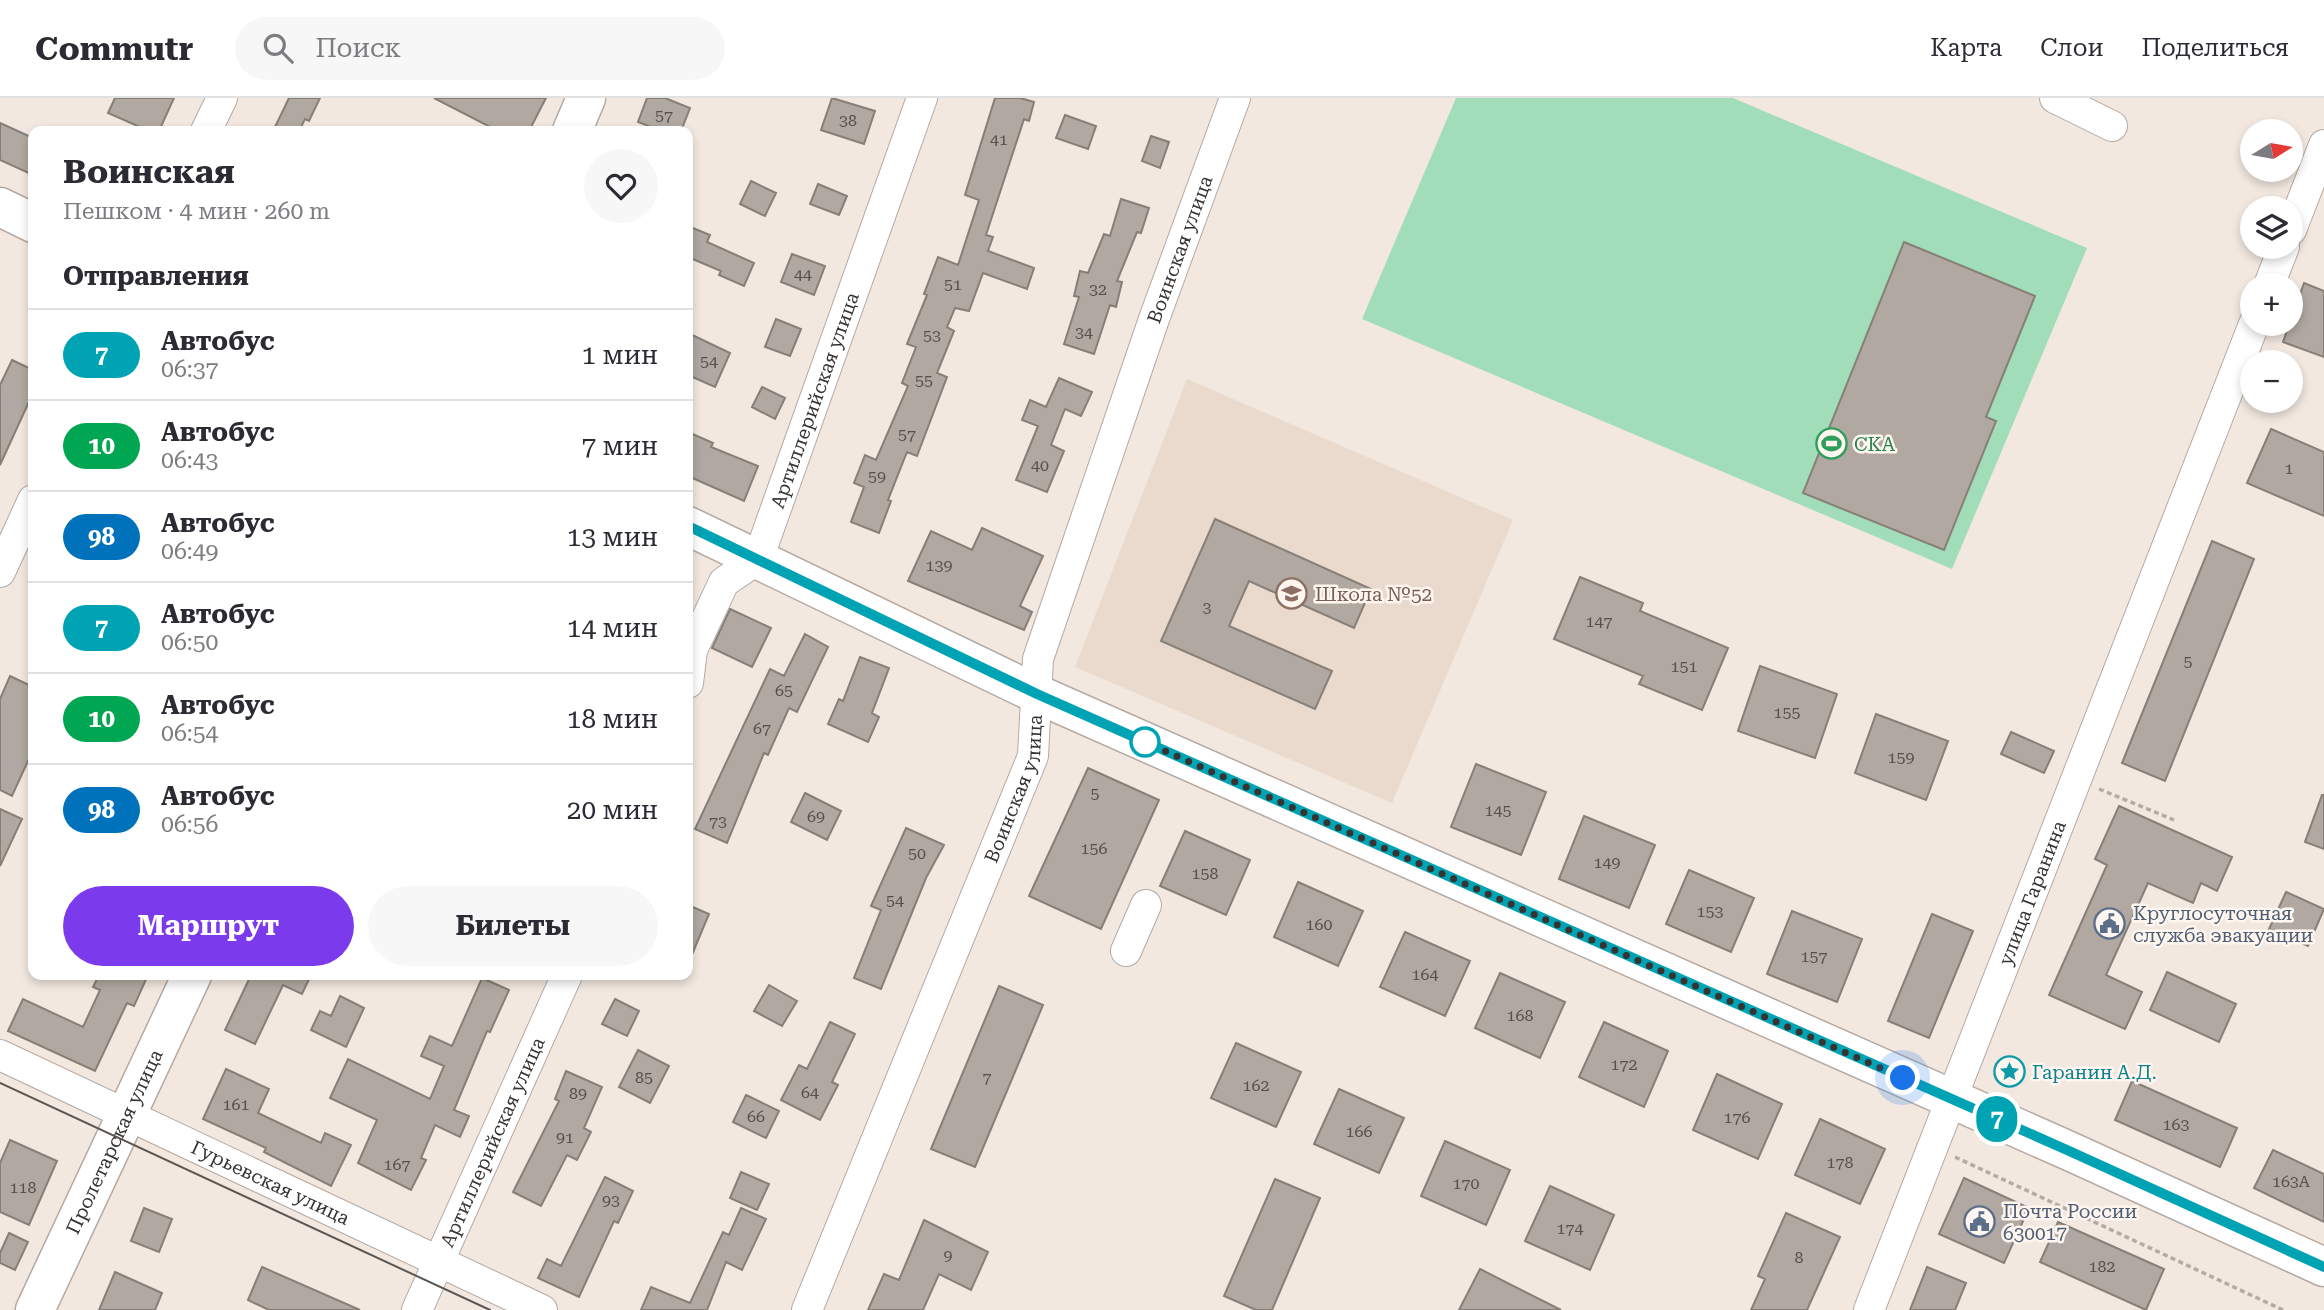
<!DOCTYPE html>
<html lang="ru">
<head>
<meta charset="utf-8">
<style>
  body { margin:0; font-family:"Roboto Serif",serif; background:#f7f7f7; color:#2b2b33; height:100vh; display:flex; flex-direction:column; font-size:26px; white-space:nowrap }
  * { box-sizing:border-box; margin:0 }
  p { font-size:23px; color:#7c7c81 }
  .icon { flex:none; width:38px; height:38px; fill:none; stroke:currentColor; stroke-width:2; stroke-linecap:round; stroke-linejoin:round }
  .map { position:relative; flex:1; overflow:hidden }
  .details { position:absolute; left:28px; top:28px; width:665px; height:854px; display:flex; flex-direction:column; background:#fff; border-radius:14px; box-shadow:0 4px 10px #0003 }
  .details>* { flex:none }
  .badge { padding:0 14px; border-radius:23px; font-size:24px; line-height:46px }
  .needle { width:46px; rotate:79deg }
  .buttons { position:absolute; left:2240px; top:21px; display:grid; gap:14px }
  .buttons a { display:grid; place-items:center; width:63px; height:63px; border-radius:50%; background:#fff; box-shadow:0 4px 10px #0003; font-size:35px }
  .you { position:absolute; width:35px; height:35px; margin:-18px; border:5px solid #fff; border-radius:50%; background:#1a73e8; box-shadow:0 0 0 10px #1a73e833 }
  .map>.badge { position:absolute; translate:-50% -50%; box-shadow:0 0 0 4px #fff }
  h2 { padding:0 35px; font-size:26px; line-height:63px }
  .round { display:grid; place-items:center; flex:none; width:74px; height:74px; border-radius:37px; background:#f7f7f7 }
  .overview { display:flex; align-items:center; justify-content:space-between; height:119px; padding:0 35px }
  h1 { font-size:33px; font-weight:700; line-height:52px }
  .primary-button { display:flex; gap:14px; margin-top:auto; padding:14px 35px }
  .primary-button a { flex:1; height:80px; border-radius:42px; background:#7c3aed; color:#fff; font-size:28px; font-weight:700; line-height:80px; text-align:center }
  .primary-button a+a { background:#f7f7f7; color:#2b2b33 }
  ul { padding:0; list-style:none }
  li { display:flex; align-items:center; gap:21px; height:91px; padding:0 35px; border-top:2px solid #e1e1e2 }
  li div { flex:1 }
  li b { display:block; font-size:26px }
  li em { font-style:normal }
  li .badge { min-width:77px; font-weight:700; text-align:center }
  header { display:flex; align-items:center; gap:42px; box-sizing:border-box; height:98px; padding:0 35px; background:#fff; border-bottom:2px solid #e1e1e2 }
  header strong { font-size:33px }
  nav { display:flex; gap:38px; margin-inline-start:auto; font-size:24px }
  .search { width:490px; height:63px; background:#f7f7f7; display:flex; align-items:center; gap:18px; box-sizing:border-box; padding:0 24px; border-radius:38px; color:#7c7c81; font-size:26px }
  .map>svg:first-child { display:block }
  .built { fill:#e9dacd }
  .green { fill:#a2ddb9 }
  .building { fill:#b1a9a1; stroke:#877f77; stroke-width:2 }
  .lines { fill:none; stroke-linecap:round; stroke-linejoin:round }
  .minor-casing { stroke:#b4aaa3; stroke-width:32 }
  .major-casing { stroke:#b4aaa3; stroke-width:41 }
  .path { stroke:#b3aba5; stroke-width:3.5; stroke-dasharray:5 3.5; stroke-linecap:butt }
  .minor { stroke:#fff; stroke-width:30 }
  .major { stroke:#fff; stroke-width:38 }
  .tram { stroke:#5b5652; stroke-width:2 }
  .line-casing { stroke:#fff; stroke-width:16 }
  .line { stroke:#00a3b4; stroke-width:10 }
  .walk { stroke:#373330; stroke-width:7; stroke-dasharray:0 12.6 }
  .stop-dot { fill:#fff; stroke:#00a3b4; stroke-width:3.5 }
  .labels { text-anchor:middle; stroke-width:5; stroke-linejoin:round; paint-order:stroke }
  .number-label { font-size:16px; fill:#56504c }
  .street-label { font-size:19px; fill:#373330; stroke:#fef6ef }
  .leisure-label { font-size:19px; fill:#27864d; stroke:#fef6ef; text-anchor:start }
  .education-label { font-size:19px; fill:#785e54; stroke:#fef6ef; text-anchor:start }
  .service-label { font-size:19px; fill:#4e5e75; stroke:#fef6ef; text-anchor:start }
  .culture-label { font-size:19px; fill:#0d838f; stroke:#fef6ef; text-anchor:start }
</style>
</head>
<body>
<header>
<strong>Commutr</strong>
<div class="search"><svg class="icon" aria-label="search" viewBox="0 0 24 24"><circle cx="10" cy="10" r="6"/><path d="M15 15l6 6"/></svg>Поиск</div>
<nav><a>Карта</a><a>Слои</a><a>Поделиться</a></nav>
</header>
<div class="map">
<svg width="2324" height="1212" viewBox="0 0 2324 1212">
  <rect width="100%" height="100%" fill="#f2e8e0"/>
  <path class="built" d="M 1187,281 L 1513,422 L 1392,705 L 1075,569 Z"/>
  <path class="green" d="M 1456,0 L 1733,0 L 2087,150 L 1952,471 L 1362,221 Z"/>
  <path class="building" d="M 115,0 L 174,0 L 159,33 L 149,33 L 108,15 Z
    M 289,0 L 320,0 L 309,23 L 305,21 L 299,33 L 273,33 Z
    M 434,0 L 546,0 L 529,33 L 498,33 Z
    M 647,0 L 665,0 L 690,10 L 681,33 L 661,33 L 638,24 Z
    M 832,0 L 875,13 L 864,46 L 821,32 Z
    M 995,0 L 1020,0 L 1034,4 L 1029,23 L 1024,21 L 986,137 L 993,139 L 988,153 L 1034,170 L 1027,191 L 983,175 L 969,213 L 955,210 L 947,229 L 954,233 L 937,275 L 947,279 L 917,358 L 907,354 L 888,402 L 891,403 L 879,435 L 851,424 L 864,389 L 854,385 L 865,357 L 876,362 L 908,288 L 902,285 L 916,249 L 907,246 L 927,197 L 924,196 L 938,159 L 958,167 L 979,102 L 965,97 Z
    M 1065,17 L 1096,28 L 1088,51 L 1056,40 Z
    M 0,25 L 33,40 L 33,77 L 0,62 Z
    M 1151,38 L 1169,44 L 1160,70 L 1142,63 Z
    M 751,83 L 776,95 L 765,118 L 740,106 Z
    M 818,86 L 847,98 L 839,117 L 810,106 Z
    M 1121,101 L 1149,110 L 1141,135 L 1137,134 L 1117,183 L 1122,184 L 1116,209 L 1110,207 L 1094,256 L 1064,246 L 1079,199 L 1074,198 L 1080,173 L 1088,175 L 1104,136 L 1110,138 Z
    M 688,128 L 710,137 L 707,144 L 754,165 L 744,188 L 719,177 L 721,173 L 688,159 Z
    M 1904,144 L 2035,198 L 1986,319 L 1996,323 L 1944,452 L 1803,395 Z
    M 792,156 L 825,168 L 814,197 L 781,184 Z
    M 2304,185 L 2324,193 L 2324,259 L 2283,244 Z
    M 776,221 L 801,231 L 790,258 L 765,249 Z
    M 688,235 L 730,255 L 715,289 L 688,277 Z
    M 12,262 L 33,272 L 33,295 L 0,367 L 0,287 Z
    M 1059,280 L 1092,294 L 1081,318 L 1065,311 L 1051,347 L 1064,353 L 1047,394 L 1016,382 L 1038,328 L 1022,322 L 1030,302 L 1046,309 Z
    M 762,289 L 785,300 L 775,321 L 752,309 Z
    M 2271,331 L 2324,354 L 2324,418 L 2247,385 Z
    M 688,334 L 713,345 L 711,349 L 758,368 L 744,403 L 688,378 Z
    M 1215,421 L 1371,491 L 1354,530 L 1249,483 L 1229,528 L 1332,573 L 1315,611 L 1161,543 Z
    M 982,430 L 1043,458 L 1020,508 L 1032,514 L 1024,532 L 908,483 L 931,433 L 972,452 Z
    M 2212,443 L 2254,461 L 2165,683 L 2122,665 Z
    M 1580,479 L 1643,505 L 1640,513 L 1728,550 L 1702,612 L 1639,586 L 1643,578 L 1554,541 Z
    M 730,511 L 771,530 L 752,569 L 712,550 Z
    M 805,536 L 828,549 L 797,614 L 789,610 L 768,657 L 764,655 L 727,745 L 695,731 L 770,571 L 784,578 Z
    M 860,559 L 889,570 L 872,615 L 879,619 L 868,644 L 828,626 L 839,601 L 843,603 Z
    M 1760,568 L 1837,596 L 1815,660 L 1738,633 Z
    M 10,578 L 33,589 L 33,652 L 12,698 L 0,692 L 0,601 Z
    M 1876,616 L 1948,643 L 1926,702 L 1855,675 Z
    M 2011,634 L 2054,653 L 2044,675 L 2001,656 Z
    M 1476,666 L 1546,694 L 1521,757 L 1451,729 Z
    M 1088,670 L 1159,702 L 1101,831 L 1029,798 Z
    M 805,695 L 841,713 L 827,742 L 791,724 Z
    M 2322,697 L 2324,697 L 2324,751 L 2305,744 Z
    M 2119,708 L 2232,759 L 2217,793 L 2201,785 L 2193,805 L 2148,785 L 2106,877 L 2142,894 L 2125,931 L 2049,897 L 2107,767 L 2095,761 Z
    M 0,711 L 22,721 L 0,768 Z
    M 1584,718 L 1655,747 L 1629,810 L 1559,781 Z
    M 906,730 L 944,747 L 926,780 L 881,891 L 854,880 L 881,812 L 871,808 Z
    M 1185,733 L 1250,762 L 1226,817 L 1160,788 Z
    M 1689,772 L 1754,800 L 1731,854 L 1666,826 Z
    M 1298,784 L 1363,813 L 1338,868 L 1274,839 Z
    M 2286,794 L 2324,811 L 2308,848 L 2269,831 Z
    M 688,807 L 709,816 L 688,866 Z
    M 1792,813 L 1862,841 L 1837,904 L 1767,876 Z
    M 1932,816 L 1973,833 L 1929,940 L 1888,923 Z
    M 1405,834 L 1470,863 L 1445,918 L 1380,889 Z
    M 2167,874 L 2236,906 L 2219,944 L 2150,912 Z
    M 1500,875 L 1565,904 L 1540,960 L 1475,930 Z
    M 99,877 L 148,877 L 134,908 L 127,905 L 95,973 L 8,933 L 23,901 L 83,929 L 100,892 L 93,889 Z
    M 251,877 L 311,877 L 302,896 L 283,887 L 255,946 L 225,932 Z
    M 482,880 L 509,892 L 490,934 L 487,933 L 454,1012 L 469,1018 L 460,1039 L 435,1027 L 421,1060 L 426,1062 L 411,1092 L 358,1065 L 377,1022 L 330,1000 L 348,961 L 430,1001 L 444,968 L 421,958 L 430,938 L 452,948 Z
    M 769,887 L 797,903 L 782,928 L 754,913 Z
    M 999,888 L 1043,907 L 975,1069 L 931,1051 Z
    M 340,898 L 364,910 L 346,949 L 311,932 L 320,913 L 331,918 Z
    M 615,901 L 639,913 L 627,938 L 602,926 Z
    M 830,924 L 855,936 L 832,984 L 838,987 L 820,1022 L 781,1002 L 799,967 L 807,971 Z
    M 1604,924 L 1668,953 L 1644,1009 L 1579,979 Z
    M 1236,945 L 1301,974 L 1276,1029 L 1211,1000 Z
    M 638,952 L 669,968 L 650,1005 L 619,989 Z
    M 226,971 L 269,991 L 258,1015 L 321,1045 L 325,1035 L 351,1047 L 331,1088 L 264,1054 L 266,1050 L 203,1021 Z
    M 566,973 L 602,989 L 584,1030 L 591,1034 L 577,1062 L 567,1057 L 541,1108 L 513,1094 L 559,1003 L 555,1001 Z
    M 1717,976 L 1782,1006 L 1758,1061 L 1693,1032 Z
    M 2132,983 L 2237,1030 L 2220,1069 L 2115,1022 Z
    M 1339,991 L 1404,1020 L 1379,1075 L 1314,1046 Z
    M 746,997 L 779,1013 L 766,1040 L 733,1024 Z
    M 1820,1021 L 1885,1051 L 1860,1106 L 1795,1077 Z
    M 10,1042 L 57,1063 L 29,1127 L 0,1114 L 0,1065 Z
    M 1445,1043 L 1510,1072 L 1486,1127 L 1421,1098 Z
    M 2273,1052 L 2324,1076 L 2324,1124 L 2254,1090 Z
    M 741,1074 L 769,1086 L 757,1112 L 730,1100 Z
    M 605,1079 L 633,1093 L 618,1125 L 614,1123 L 579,1199 L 538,1180 L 547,1161 L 561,1168 Z
    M 1964,1080 L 2029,1110 L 2004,1165 L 1939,1136 Z
    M 1275,1081 L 1320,1100 L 1272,1212 L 1256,1212 L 1224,1198 Z
    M 1550,1088 L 1614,1117 L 1590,1172 L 1525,1143 Z
    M 144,1110 L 172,1121 L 159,1154 L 131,1143 Z
    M 741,1110 L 766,1121 L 742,1172 L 726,1164 L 707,1212 L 641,1212 L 651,1189 L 690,1205 L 723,1134 L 729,1137 Z
    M 1786,1115 L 1840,1139 L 1807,1212 L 1751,1212 L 1765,1181 L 1758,1178 Z
    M 924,1122 L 988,1154 L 971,1192 L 939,1176 L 923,1212 L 868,1212 L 884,1176 L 899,1182 Z
    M 2058,1124 L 2164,1171 L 2146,1212 L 2040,1164 Z
    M 9,1135 L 28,1144 L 15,1172 L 0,1165 L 0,1155 Z
    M 262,1169 L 360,1212 L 269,1212 L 248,1202 Z
    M 1927,1169 L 1966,1185 L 1955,1212 L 1910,1212 Z
    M 1480,1171 L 1561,1212 L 1459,1212 Z
    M 115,1174 L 162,1195 L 155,1212 L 99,1212 Z"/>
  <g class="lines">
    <defs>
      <g id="minor">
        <path d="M 2055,0 L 2112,28"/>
        <path d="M 206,33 L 222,0"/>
        <path d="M 2291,132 L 2324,47"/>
        <path d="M 2269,187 L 2284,149"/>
        <path d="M 0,474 L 33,402"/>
        <path id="s1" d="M 688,585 L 692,552 L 724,484 L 758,461 L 922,0"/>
        <path d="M 1126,853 L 1146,807"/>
        <path id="s2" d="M 0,957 L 542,1212"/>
        <path id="s3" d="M 417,1212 L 567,877"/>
        <path id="s4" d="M 807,1212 L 1033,658 L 1038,561 L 1154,221 L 1235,0"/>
        <path id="s5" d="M 1869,1212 L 2254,226"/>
      </g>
      <g id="major">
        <path d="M 572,33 L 586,0"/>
        <path d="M 0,109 L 33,125"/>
        <path d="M 688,428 L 1037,596 L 2067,1052 L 2324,1169"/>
        <path id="s6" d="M 35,1212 L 192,877"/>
      </g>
    </defs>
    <use href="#minor" class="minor-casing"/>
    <use href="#major" class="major-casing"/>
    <path class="path" d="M 2099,691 L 2174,722
      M 1955,1059 L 2283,1212"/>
    <use href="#minor" class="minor"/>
    <use href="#major" class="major"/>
    <path class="tram" d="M 0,985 L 490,1212"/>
  </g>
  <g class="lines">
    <defs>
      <path id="line" d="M 688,428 L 1037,596 L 2067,1052 L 2324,1169"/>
    </defs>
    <use href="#line" class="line-casing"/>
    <use href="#line" class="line"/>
    <path class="walk" d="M 1145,644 L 1138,641 L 1903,980"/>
  </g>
  <defs>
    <symbol id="stadium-ring" viewBox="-11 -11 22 22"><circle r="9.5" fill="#fef6ef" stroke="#2e9e5b" stroke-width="1.5"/><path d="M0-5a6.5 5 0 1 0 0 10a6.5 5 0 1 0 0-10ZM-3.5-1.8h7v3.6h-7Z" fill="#2e9e5b"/></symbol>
    <symbol id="school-ring" viewBox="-11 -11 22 22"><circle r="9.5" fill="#fef6ef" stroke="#8d6e63" stroke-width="1.5"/><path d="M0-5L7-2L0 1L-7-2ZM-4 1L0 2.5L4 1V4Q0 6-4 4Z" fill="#8d6e63"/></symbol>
    <symbol id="civic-ring" viewBox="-11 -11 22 22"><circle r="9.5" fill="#fef6ef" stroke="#5c6f8a" stroke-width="1.5"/><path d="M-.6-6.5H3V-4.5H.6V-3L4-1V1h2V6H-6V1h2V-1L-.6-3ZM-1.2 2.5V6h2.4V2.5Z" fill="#5c6f8a"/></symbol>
    <symbol id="sight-ring" viewBox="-11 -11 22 22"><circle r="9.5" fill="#fef6ef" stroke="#0f9aa8" stroke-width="1.5"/><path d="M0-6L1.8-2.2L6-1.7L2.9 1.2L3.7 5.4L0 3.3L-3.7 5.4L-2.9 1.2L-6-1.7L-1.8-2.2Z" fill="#0f9aa8"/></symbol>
  </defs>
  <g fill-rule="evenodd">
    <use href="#stadium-ring" x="1814" y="328" width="35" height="35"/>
    <use href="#school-ring" x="1274" y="478" width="35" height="35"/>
    <use href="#civic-ring" x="2092" y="808" width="35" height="35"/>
    <use href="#sight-ring" x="1992" y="956" width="35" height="35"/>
    <use href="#civic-ring" x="1962" y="1106" width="35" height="35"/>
  </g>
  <circle class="stop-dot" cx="1145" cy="644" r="14"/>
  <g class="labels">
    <g class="number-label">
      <text x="664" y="23">57</text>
      <text x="848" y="28">38</text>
      <text x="999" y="47">41</text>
      <text x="803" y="182">44</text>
      <text x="953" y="192">51</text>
      <text x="1098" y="197">32</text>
      <text x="1084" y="240">34</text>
      <text x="932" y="243">53</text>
      <text x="709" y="269">54</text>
      <text x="924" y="288">55</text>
      <text x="907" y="342">57</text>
      <text x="1040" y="373">40</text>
      <text x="2289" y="376">1</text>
      <text x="877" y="384">59</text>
      <text x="939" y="473">139</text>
      <text x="1207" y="515">3</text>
      <text x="1599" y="529">147</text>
      <text x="2188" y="569">5</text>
      <text x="1684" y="574">151</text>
      <text x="784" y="598">65</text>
      <text x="1787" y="620">155</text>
      <text x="762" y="636">67</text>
      <text x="1901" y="665">159</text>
      <text x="1095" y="701">5</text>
      <text x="1498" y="718">145</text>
      <text x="816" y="724">69</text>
      <text x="718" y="729">73</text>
      <text x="1094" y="756">156</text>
      <text x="917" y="761">50</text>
      <text x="1607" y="770">149</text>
      <text x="1205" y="781">158</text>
      <text x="895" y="808">54</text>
      <text x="1710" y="819">153</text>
      <text x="1319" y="832">160</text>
      <text x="1814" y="864">157</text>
      <text x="1425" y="882">164</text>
      <text x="1520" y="923">168</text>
      <text x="1624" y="972">172</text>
      <text x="644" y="985">85</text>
      <text x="987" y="985">7</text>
      <text x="1256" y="993">162</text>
      <text x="810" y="1000">64</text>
      <text x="578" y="1001">89</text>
      <text x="236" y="1012">161</text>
      <text x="756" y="1024">66</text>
      <text x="1737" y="1025">176</text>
      <text x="2176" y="1032">163</text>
      <text x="1359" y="1039">166</text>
      <text x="565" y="1045">91</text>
      <text x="1840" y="1070">178</text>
      <text x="397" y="1072">167</text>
      <text x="2291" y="1089">163А</text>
      <text x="1466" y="1091">170</text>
      <text x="23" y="1095">118</text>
      <text x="611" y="1108">93</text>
      <text x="1570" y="1136">174</text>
      <text x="948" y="1163">9</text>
      <text x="1799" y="1165">8</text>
      <text x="2102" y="1174">182</text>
    </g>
    <g class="street-label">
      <text dy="7" stroke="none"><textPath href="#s4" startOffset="1129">Воинская улица</textPath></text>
      <text dy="7" stroke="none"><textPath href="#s1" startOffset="318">Артиллерийская улица</textPath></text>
      <text dy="7" stroke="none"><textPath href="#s4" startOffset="562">Воинская улица</textPath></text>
      <text dy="7" stroke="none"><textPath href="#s5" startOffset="448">улица Гаранина</textPath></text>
      <text dy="7" stroke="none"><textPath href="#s6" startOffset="186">Пролетарская улица</textPath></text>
      <text dy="7" stroke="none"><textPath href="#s3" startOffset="184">Артиллерийская улица</textPath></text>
      <text dy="7" stroke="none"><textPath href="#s2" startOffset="299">Гурьевская улица</textPath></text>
    </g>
    <g class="leisure-label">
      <text x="1854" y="353">СКА</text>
    </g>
    <g class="education-label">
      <text x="1315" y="503">Школа №52</text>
    </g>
    <g class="service-label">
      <text x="2133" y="822">Круглосуточная<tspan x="2133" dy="22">служба эвакуации</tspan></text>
      <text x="2003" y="1120">Почта России<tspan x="2003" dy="22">630017</tspan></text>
    </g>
    <g class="culture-label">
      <text x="2032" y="981">Гаранин А.Д.</text>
    </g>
  </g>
</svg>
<div class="buttons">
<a><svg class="needle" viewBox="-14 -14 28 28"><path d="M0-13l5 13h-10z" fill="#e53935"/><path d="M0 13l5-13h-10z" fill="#7c7c81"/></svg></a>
<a><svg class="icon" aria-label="layers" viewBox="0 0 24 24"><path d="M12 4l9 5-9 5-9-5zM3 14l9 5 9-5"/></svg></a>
<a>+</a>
<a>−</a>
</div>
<div class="you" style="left:1903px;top:980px"></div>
<b class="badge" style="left:1997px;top:1021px;background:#00a3b4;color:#fff">7</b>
<section class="details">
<div class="overview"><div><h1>Воинская</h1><p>Пешком · 4 мин · 260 m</p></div><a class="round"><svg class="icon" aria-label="heart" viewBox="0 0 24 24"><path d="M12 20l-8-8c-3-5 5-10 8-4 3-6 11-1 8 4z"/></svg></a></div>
<h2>Отправления</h2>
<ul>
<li><span class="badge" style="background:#00a3b4;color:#fff">7</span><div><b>Автобус</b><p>06:37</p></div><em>1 мин</em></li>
<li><span class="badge" style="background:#00a651;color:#fff">10</span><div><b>Автобус</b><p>06:43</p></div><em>7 мин</em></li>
<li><span class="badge" style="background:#0072bc;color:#fff">98</span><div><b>Автобус</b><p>06:49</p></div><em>13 мин</em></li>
<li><span class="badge" style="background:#00a3b4;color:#fff">7</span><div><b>Автобус</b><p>06:50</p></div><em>14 мин</em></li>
<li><span class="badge" style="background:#00a651;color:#fff">10</span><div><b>Автобус</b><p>06:54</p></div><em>18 мин</em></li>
<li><span class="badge" style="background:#0072bc;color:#fff">98</span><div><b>Автобус</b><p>06:56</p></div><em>20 мин</em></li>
</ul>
<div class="primary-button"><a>Маршрут</a><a>Билеты</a></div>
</section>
</div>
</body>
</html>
